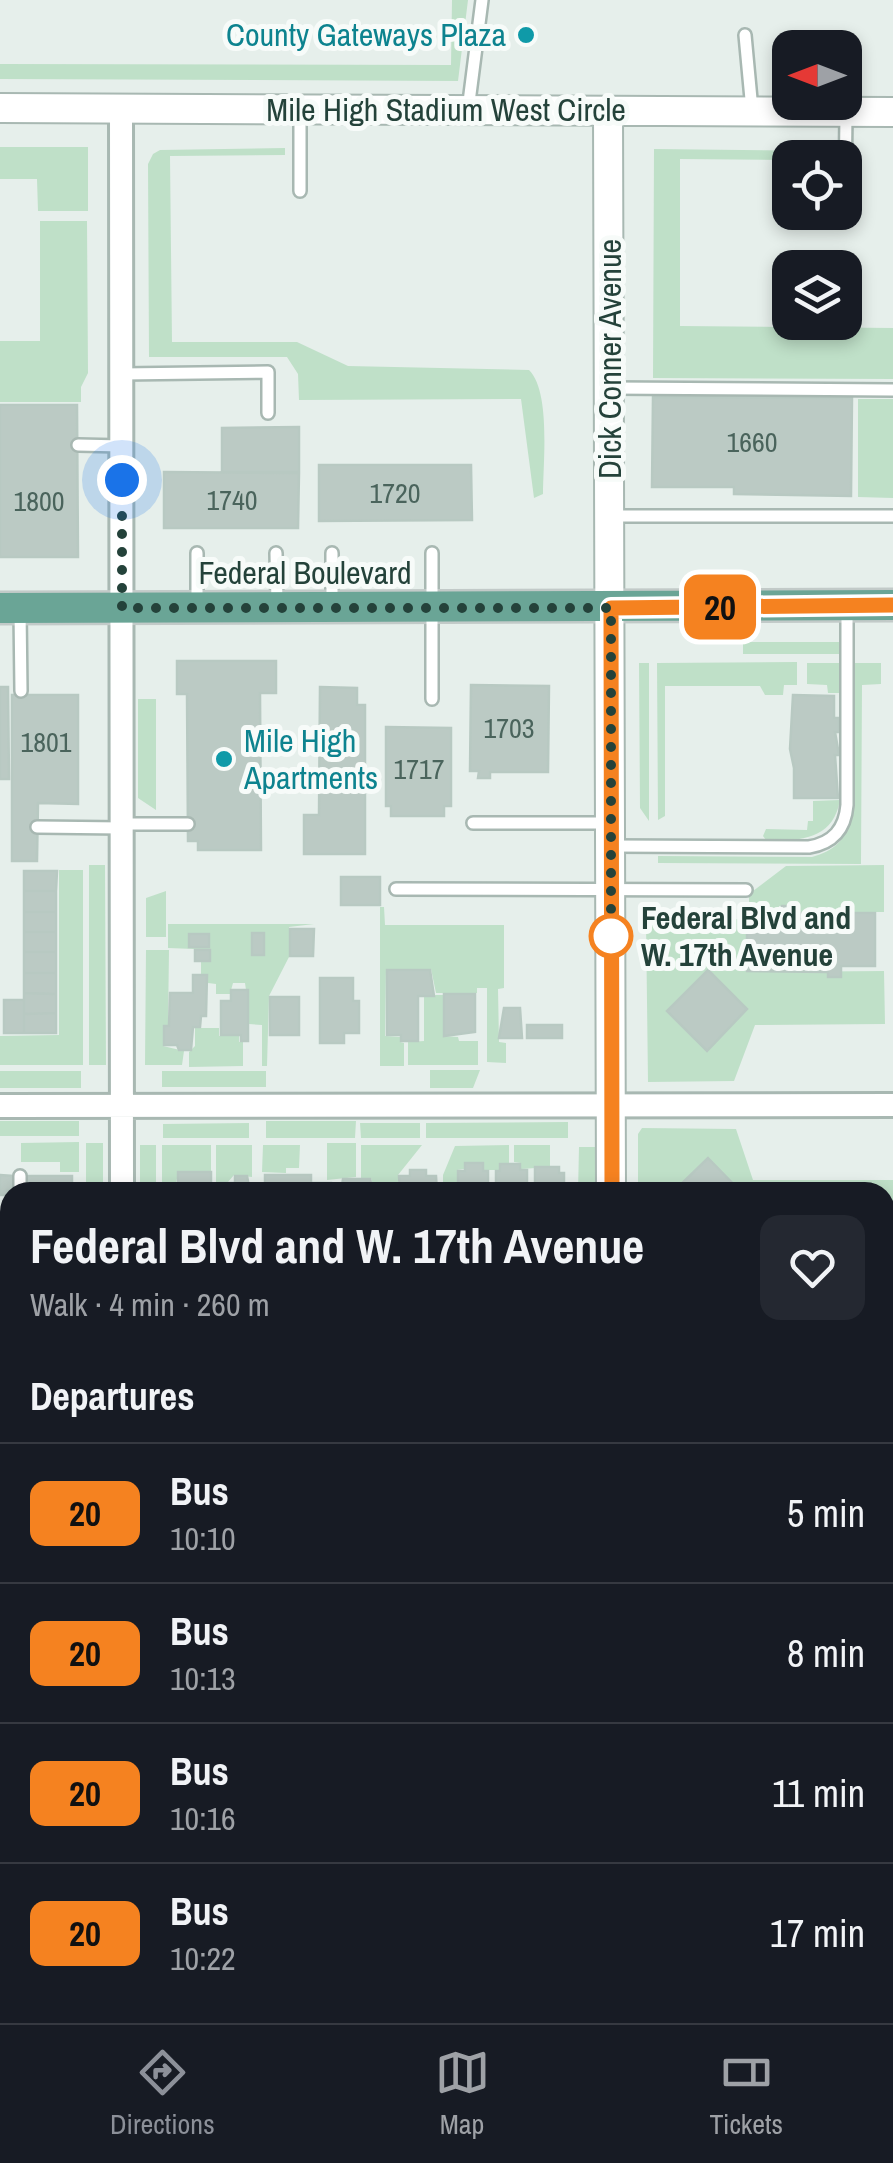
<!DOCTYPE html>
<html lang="en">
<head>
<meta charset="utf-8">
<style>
  body { margin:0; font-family:"Archivo Narrow",sans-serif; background:#242831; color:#f1f3f6; height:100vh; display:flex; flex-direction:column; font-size:38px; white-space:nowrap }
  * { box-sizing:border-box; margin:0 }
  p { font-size:32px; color:#9ea1a6 }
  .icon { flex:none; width:55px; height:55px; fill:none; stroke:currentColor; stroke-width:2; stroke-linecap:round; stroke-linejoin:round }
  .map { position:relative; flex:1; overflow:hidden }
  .panel { position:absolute; left:0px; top:1182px; width:895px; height:842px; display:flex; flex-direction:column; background:#171b24; border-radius:30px 30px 0 0; box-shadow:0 5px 15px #0003 }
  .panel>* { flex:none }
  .badge { padding:0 20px; border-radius:15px; font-size:35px; line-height:65px }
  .needle { width:65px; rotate:270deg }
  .tools { position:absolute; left:772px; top:30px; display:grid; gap:20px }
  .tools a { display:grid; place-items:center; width:90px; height:90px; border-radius:20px; background:#171b24; box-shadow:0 5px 15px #0003; font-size:50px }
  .you { position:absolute; width:50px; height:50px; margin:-25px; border:8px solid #fff; border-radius:50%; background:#1a73e8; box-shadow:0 0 0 15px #1a73e833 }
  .map>.badge { position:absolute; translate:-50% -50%; box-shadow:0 0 0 5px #fff }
  h2 { padding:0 30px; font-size:38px; line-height:90px }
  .round { display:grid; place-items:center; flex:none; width:105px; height:105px; border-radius:20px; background:#242831 }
  .headline { display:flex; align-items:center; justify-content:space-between; height:170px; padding:0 30px }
  h1 { font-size:48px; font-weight:800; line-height:75px }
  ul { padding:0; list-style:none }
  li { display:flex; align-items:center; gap:30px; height:140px; padding:0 30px; border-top:2px solid #363941 }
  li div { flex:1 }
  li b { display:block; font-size:38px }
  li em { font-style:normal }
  li .badge { min-width:110px; font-weight:700; text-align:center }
  .menu { display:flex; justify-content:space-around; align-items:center; height:140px; border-top:2px solid #363941; background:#171b24; font-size:28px; color:#9ea1a6 }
  .menu a { display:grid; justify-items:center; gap:5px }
  .menu .current { color:#8c9099 }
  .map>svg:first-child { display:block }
  .green { fill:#bfe0c8 }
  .building { fill:#bbcac4; stroke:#b8c9c2; stroke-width:2.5 }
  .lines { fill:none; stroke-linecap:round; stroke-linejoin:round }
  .service-casing { stroke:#a8b8b2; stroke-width:16 }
  .minor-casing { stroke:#a8b8b2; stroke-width:28 }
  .tertiary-casing { stroke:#a8b8b2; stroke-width:32 }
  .primary-casing { stroke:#c2cac8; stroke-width:35 }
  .service { stroke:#fff; stroke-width:11 }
  .minor { stroke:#fff; stroke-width:22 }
  .tertiary { stroke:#fff; stroke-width:28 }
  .primary { stroke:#6aa596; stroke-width:30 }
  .line-casing { stroke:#fff; stroke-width:22 }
  .line { stroke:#f58220; stroke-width:15 }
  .walk { stroke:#24423a; stroke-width:10; stroke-dasharray:0 18 }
  .culture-dot { fill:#0f9aa8; stroke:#f7fbf9; stroke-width:4 }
  .stop-dot { fill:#fff; stroke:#f58220; stroke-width:5 }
  .labels { text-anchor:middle; stroke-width:10; stroke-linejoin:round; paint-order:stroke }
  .number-label { font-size:28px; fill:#4a645c }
  .culture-label { font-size:32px; fill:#0d838f; stroke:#f7fbf9; text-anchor:end }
  .street-label { font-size:32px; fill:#24423a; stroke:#f7fbf9 }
  .stop-label { font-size:32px; font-weight:bold; fill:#24423a; stroke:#f7fbf9; text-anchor:start }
</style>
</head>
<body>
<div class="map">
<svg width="893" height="2023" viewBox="0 0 893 2023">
  <rect width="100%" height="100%" fill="#e6efeb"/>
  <path class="green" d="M 452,0 L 468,0 L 458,81 L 0,79 L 0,64 L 451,65 Z
    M 0,147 L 88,147 L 88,211 L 38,211 L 37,179 L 0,179 Z
    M 285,148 L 285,155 L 170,156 L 172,342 L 297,342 L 348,366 L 529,370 C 551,392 543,463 543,494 L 534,498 L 521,399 L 299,400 L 298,374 L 287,357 L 149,357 L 148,164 L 153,154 L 160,150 Z
    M 654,149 L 830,151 L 830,157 L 790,158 L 790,160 L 680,159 L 680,326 L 893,328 L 893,379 L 653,378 Z
    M 40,221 L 87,221 L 88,373 L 81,387 L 81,402 L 0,402 L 0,341 L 40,341 Z
    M 858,399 L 893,399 L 893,498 L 858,497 Z
    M 743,642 L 839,642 L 839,654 L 743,654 Z
    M 797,662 L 797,685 L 784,685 L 783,695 L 765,695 L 760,686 L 665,686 L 665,816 L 658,820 L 657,663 Z
    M 639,663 L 649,663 L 649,821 L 640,808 Z
    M 807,663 L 839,663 L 839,693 L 828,693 L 827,685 L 807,684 Z
    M 851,663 L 881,663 L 881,684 L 862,685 L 861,864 L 658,863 L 658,856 L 812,857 C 834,851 846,840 851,817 Z
    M 138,699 L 156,699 L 156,810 L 138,798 Z
    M 840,800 C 833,840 800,841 766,840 L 763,836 L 766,829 L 807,830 L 808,821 L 813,821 L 813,801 Z
    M 89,865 L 105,865 L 106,1065 L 89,1065 Z
    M 884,865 L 884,912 L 794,912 L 794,906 L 779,906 L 778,913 L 749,913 L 749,894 L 786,866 Z
    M 59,870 L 83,870 L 83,1065 L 0,1065 L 0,1036 L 59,1035 Z
    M 166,891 L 166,937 L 146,937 L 146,898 Z
    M 380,907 L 384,907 L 385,925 L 504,925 L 504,988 L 498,989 L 499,1042 L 506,1043 L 506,1063 L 487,1062 L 487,988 L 477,988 L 477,993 L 436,993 L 431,969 L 386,969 L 385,1036 L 400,1037 L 400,1042 L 404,1043 L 404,1066 L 380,1066 Z
    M 747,919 L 748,972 L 884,971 L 885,1024 L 755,1025 L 734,1081 L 648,1082 L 646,920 Z
    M 168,924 L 314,924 L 289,927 L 289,957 L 269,996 L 267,1066 L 262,1066 L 262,1025 L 249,1024 L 249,990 L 246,990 L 245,983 L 233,983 L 230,994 L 216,994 L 216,984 L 208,983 L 208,974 L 201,974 L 201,962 L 194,962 L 194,949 L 168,948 Z
    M 146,950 L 169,950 L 168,1025 L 163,1026 L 163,1046 L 184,1051 L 182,1065 L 145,1065 Z
    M 436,995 L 443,995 L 443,1036 L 458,1037 L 459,1041 L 478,1041 L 478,1065 L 408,1065 L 408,1042 L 424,1041 L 424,997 Z
    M 195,1028 L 219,1028 L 219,1036 L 239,1036 L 239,1042 L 243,1042 L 243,1066 L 189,1067 L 189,1052 L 195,1046 Z
    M 430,1070 L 480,1070 L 473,1088 L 430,1088 Z
    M 0,1071 L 81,1071 L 81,1088 L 0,1088 Z
    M 162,1071 L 266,1071 L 266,1087 L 162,1087 Z
    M 0,1121 L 79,1121 L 79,1136 L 0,1136 Z
    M 266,1121 L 356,1121 L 355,1138 L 266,1138 Z
    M 568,1122 L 568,1138 L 426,1138 L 426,1123 Z
    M 249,1123 L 249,1138 L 163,1138 L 163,1124 Z
    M 360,1123 L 420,1123 L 420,1138 L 361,1138 Z
    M 642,1128 L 736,1129 L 753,1180 L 893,1180 L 893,1515 L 885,1515 L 885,1192 L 638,1192 L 638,1134 Z
    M 79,1142 L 79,1172 L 60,1172 L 60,1162 L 21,1162 L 21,1143 Z
    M 86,1143 L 103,1143 L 103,1192 L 86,1192 Z
    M 327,1143 L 356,1143 L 356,1177 L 327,1180 Z
    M 140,1145 L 156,1145 L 156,1192 L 140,1192 Z
    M 162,1145 L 211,1145 L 211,1171 L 178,1171 L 175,1192 L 162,1192 Z
    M 216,1145 L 252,1145 L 252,1177 L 234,1175 L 228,1182 L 220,1182 L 220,1192 L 216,1192 Z
    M 263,1145 L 300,1145 L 299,1168 L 286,1168 L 286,1173 L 262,1172 Z
    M 361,1145 L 422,1145 L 398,1175 L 398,1192 L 374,1192 L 371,1178 L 361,1178 Z
    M 509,1145 L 509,1163 L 500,1163 L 499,1170 L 484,1170 L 483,1162 L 464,1163 L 464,1169 L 457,1170 L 457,1192 L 443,1192 L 443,1175 L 455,1146 Z
    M 514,1145 L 550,1145 L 550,1167 L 521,1169 L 521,1163 L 514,1162 Z
    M 579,1147 L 595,1147 L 595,1192 L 578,1192 Z
    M 885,1615 L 893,1615 L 893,1775 L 887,1775 L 885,1706 L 891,1706 L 891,1651 L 885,1650 Z
    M 885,2012 L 893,2012 L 893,2023 L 795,2023 L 795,2015 L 885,2015 Z
    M 14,2015 L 104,2015 L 104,2023 L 14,2023 Z
    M 161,2015 L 247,2015 L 247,2023 L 161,2023 Z"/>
  <path class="building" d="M 653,397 L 852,398 L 851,496 L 734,494 L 734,487 L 652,487 Z
    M 0,405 L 77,405 L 78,557 L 0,557 Z
    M 299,427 L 299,472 L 222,472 L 222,428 Z
    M 319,465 L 471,465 L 472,520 L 319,521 Z
    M 164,472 L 299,473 L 298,528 L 164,528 Z
    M 177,661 L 276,661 L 276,693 L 260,693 L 261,850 L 198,850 L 198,841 L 188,841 L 187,694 L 177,694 Z
    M 471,685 L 549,686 L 548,772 L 490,772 L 490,778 L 478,778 L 479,771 L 470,771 Z
    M 0,687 L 8,687 L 9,779 L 0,779 Z
    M 320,687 L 357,688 L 357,705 L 365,705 L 365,854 L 304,854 L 304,815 L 319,815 Z
    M 12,695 L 78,695 L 78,804 L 38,803 L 37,861 L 12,861 Z
    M 793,695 L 834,696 L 834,718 L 839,718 L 839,732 L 835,732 L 839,755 L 835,755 L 838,798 L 794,798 L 794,768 L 790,749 Z
    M 386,727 L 451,728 L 451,806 L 444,806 L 444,816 L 391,816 L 391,806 L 386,806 Z
    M 24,871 L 57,871 L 56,891 L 24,891 Z
    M 341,877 L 380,877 L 380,905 L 341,905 Z
    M 24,891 L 56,891 L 56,912 L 24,912 Z
    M 782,906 L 793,906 L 793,913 L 875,913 L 875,966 L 841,966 L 841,977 L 828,977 L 828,972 L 747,971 L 747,918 L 782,918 Z
    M 24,912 L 56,912 L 56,932 L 24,932 Z
    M 290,929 L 314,929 L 313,956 L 290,956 Z
    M 24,932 L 56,932 L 56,952 L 24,952 Z
    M 252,933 L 264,933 L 264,955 L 252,955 Z
    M 189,934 L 209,934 L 209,947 L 189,947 Z
    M 195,950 L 210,950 L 210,961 L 195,961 Z
    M 24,952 L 56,952 L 56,973 L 24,973 Z
    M 387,970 L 430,970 L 434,996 L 418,996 L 418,1041 L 401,1041 L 401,1035 L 387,1035 Z
    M 708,970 L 747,1009 L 707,1051 L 667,1011 Z
    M 24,973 L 56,973 L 56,994 L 24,993 Z
    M 193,975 L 207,975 L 206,1016 L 201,1016 L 200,1027 L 193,1027 L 191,1050 L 179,1050 L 177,1045 L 164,1045 L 164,1026 L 169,1026 L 170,993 L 193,993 Z
    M 320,978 L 353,978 L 353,1001 L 359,1001 L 359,1033 L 344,1033 L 344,1043 L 320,1043 Z
    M 231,990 L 248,990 L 248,1041 L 241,1041 L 241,1035 L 221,1035 L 221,1001 L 231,1001 Z
    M 24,993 L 56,994 L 56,1013 L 24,1014 Z
    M 444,994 L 475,994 L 475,1032 L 444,1036 Z
    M 270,997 L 299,997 L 299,1035 L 270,1035 Z
    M 4,1000 L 24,1000 L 24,1033 L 4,1033 Z
    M 504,1008 L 520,1008 L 522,1038 L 499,1038 Z
    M 56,1013 L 56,1033 L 24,1033 L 24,1014 Z
    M 527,1025 L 562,1025 L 562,1038 L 527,1038 Z
    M 708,1158 L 741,1192 L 673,1192 Z
    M 465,1163 L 483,1163 L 483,1171 L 488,1171 L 488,1192 L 458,1192 L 458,1171 L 465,1171 Z
    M 500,1164 L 520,1164 L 520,1170 L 527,1170 L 527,1192 L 496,1192 L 496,1171 L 500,1171 Z
    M 535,1167 L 559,1167 L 559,1173 L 564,1173 L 564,1192 L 535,1192 Z
    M 410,1170 L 426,1170 L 426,1176 L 436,1176 L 437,1192 L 400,1192 L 399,1176 L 410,1176 Z
    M 178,1172 L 211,1172 L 211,1192 L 178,1192 Z
    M 0,1175 L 13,1176 L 13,1190 L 7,1190 L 7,1195 L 0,1195 Z
    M 265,1175 L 311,1175 L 311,1192 L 265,1192 Z
    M 27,1176 L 72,1176 L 72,1192 L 33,1192 L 33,1190 L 27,1190 Z
    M 235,1176 L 247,1176 L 250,1192 L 221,1192 L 221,1183 L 235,1183 Z
    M 343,1179 L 370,1179 L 373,1192 L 341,1192 Z
    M 311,1183 L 331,1183 L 331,1192 L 311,1192 Z
    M 885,1207 L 893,1207 L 893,1260 L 885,1260 Z
    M 0,1254 L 7,1254 L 10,1277 L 0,1277 Z
    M 0,1313 L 8,1313 L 8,1355 L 0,1355 Z
    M 0,1363 L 8,1363 L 8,1405 L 0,1405 Z
    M 0,1431 L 10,1431 L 10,1464 L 0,1464 Z
    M 885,1431 L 893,1431 L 893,1484 L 888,1484 L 888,1496 L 885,1496 Z
    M 0,1498 L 10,1498 L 10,1521 L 0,1521 Z
    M 0,1521 L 10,1521 L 10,1545 L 0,1545 Z
    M 885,1652 L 890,1652 L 890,1705 L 885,1705 Z
    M 0,1663 L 10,1663 L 10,1737 L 0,1737 Z
    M 0,1812 L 10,1812 L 10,1851 L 0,1851 Z
    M 346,2015 L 390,2015 L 390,2023 L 346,2023 Z
    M 398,2015 L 441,2015 L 441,2022 L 398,2022 Z"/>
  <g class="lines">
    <defs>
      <path id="service" d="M 745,35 L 752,110
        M 300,110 L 300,191
        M 468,110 L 482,0
        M 845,195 L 846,114
        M 122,374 L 268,372 L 268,413
        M 610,388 L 893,390
        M 78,445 L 122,446
        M 610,516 L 893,516
        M 197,553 L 197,604
        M 276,553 L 277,604
        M 332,553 L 332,604
        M 432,553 L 432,699
        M 20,610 L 21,691
        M 473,823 L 609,823
        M 122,824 L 188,824
        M 37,827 L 122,828
        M 611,846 L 809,847 C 833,843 845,829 847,805 L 847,606
        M 396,889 L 746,890
        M 20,1176 L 20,1192
        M 0,1298 L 10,1298
        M 885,1783 L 893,1783
        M 0,1800 L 10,1800
        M 885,1845 L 893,1845
        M 0,1870 L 10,1870"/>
      <path id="minor" d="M 121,109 L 122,1192
        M 0,1106 L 893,1105
        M 885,1589 L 893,1589
        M 0,1590 L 10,1590
        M 122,2015 L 122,2023"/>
      <path id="tertiary" d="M 0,108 L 893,112
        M 608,111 L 611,1192
        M 612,2015 L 612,2023"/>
      <path id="primary" d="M 0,608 L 893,605"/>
    </defs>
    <use href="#service" class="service-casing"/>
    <use href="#minor" class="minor-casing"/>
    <use href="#tertiary" class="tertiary-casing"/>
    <use href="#primary" class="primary-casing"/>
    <use href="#service" class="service"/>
    <use href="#minor" class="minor"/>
    <use href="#tertiary" class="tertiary"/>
    <use href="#primary" class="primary"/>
  </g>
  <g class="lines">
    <defs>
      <path id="line" d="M 612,1192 L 611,608 L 893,605"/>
    </defs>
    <use href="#line" class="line-casing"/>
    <use href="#line" class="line"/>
    <path class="walk" d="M 122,480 L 122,608 L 611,608 L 611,936"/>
  </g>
  <g class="culture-dot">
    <circle cx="526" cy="35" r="10"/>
    <circle cx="224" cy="759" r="10"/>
  </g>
  <circle class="stop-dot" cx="611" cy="936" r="20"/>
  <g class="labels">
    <g class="number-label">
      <text x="752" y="452">1660</text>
      <text x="395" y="503">1720</text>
      <text x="232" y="510">1740</text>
      <text x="39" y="511">1800</text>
      <text x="509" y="738">1703</text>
      <text x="46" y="752">1801</text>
      <text x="419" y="779">1717</text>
    </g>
    <g class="culture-label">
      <text x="506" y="46">County Gateways Plaza</text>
      <text x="244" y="752" text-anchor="start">Mile High<tspan x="244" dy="37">Apartments</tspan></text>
    </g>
    <g class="street-label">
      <text x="446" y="121">Mile High Stadium West Circle</text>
      <text transform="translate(610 359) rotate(-90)" y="11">Dick Conner Avenue</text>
      <text x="305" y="584">Federal Boulevard</text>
    </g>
    <g class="stop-label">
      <text x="641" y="929">Federal Blvd and<tspan x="641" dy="37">W. 17th Avenue</tspan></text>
    </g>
  </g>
</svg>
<div class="tools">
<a><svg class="needle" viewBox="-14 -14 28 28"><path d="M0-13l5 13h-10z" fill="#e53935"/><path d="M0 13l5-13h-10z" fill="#9ea1a6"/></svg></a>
<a><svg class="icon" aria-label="locate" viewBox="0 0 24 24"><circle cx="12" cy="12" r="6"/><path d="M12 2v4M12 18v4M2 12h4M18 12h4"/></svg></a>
<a><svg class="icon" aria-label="layers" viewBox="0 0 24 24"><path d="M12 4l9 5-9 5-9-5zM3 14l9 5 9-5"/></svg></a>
</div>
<div class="you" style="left:122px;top:480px"></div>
<b class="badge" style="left:720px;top:607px;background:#f58220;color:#111">20</b>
<section class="panel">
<div class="headline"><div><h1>Federal Blvd and W. 17th Avenue</h1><p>Walk · 4 min · 260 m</p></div><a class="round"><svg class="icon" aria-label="heart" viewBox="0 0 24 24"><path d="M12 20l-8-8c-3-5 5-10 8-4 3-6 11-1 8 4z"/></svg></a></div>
<h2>Departures</h2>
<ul>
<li><span class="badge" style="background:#f58220;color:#111">20</span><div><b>Bus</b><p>10:10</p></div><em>5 min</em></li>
<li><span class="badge" style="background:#f58220;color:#111">20</span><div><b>Bus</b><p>10:13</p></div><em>8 min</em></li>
<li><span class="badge" style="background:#f58220;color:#111">20</span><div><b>Bus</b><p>10:16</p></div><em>11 min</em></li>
<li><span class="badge" style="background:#f58220;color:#111">20</span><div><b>Bus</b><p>10:22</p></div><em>17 min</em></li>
</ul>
</section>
</div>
<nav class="menu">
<a class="current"><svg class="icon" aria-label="directions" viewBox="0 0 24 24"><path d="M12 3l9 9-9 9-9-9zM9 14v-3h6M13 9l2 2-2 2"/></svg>Directions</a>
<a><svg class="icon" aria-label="map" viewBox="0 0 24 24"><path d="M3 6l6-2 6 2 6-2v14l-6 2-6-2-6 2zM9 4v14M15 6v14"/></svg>Map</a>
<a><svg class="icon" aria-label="tickets" viewBox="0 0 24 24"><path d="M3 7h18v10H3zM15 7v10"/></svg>Tickets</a>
</nav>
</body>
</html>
